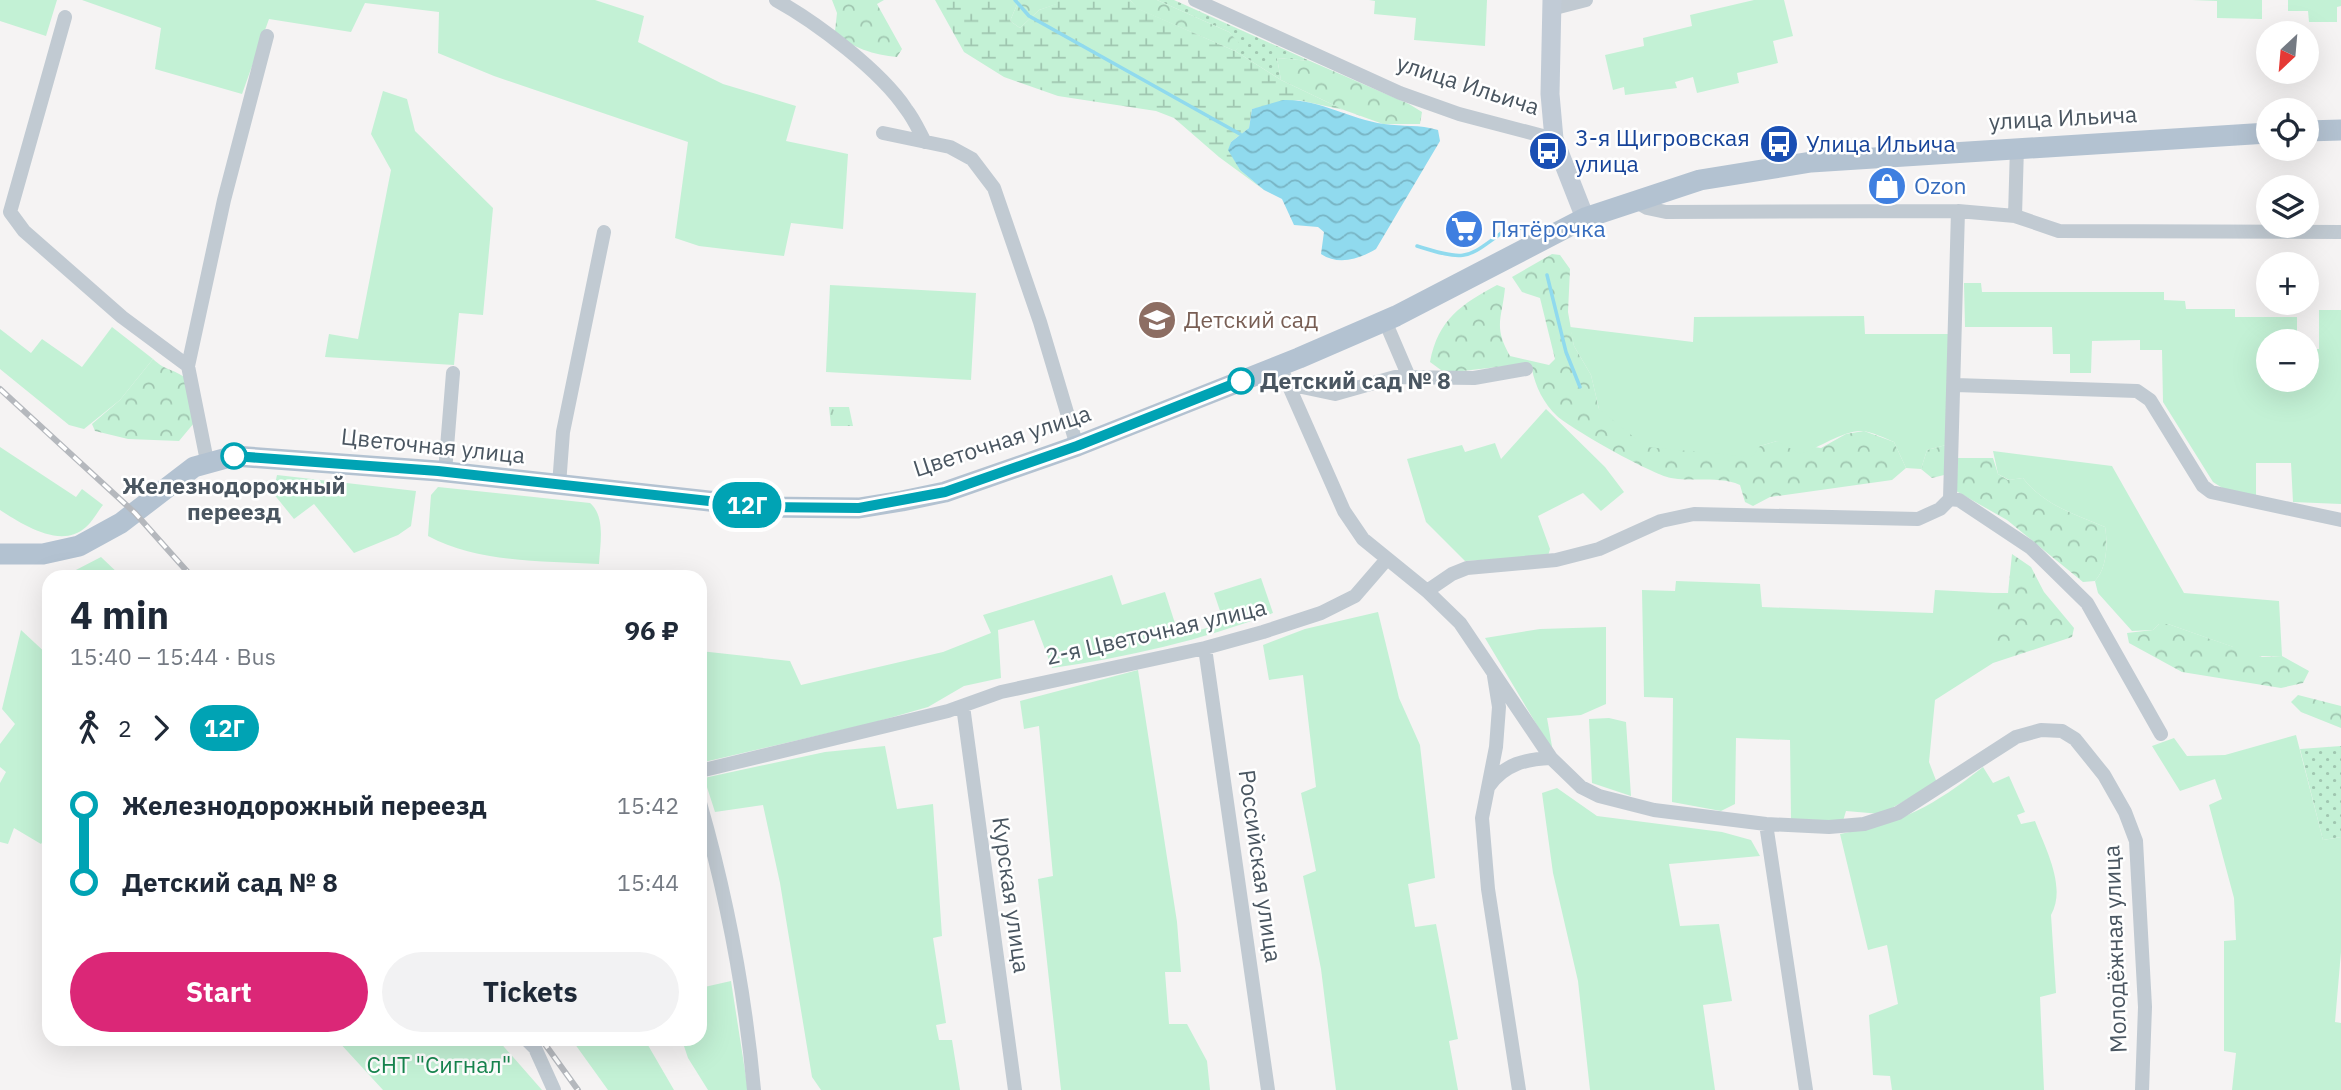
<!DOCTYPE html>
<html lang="en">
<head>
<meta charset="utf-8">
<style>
  body { margin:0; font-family:"IBM Plex Sans",sans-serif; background:#f2f2f3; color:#1f2937; height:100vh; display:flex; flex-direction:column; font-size:26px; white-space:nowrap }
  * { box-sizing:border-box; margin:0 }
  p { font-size:23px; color:#747a83 }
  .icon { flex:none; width:38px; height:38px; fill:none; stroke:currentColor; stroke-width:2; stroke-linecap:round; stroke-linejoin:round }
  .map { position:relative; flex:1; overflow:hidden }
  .drawer { position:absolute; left:42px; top:570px; width:665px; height:476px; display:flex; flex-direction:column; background:#fff; border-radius:21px; box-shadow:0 7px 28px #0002 }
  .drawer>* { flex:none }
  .badge { padding:0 14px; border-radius:23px; font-size:24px; line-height:46px }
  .needle { width:46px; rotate:206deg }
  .buttons { position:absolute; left:2256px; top:21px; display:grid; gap:14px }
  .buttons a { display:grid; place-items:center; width:63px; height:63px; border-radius:50%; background:#fff; box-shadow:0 7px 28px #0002; font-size:35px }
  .map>.badge { position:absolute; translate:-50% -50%; box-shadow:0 0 0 4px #fff }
  .legs { display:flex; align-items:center; gap:10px; height:77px; padding:0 28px; font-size:23px }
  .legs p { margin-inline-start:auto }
  .head { display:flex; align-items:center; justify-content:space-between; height:119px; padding:0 28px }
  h1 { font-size:38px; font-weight:800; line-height:52px }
  .primary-button { display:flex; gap:14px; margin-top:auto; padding:14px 28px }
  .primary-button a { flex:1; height:80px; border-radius:42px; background:#db2777; color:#fff; font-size:28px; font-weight:800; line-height:80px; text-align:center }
  .primary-button a+a { background:#f2f2f3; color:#1f2937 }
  ul { padding:0 28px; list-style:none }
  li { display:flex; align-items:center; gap:24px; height:77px; font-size:26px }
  li i { display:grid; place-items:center; width:10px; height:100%; margin:0 9px; background:currentColor }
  li i::after { content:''; width:18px; height:18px; margin:-9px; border:5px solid; border-radius:50%; background:#fff }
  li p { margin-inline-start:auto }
  li:first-child i { background:linear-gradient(#0000 50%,currentColor 0) }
  li:last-child i { background:linear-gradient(currentColor 50%,#0000 0) }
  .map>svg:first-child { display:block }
  .grass { fill:url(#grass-dots) }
  .forest { fill:url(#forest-crowns) }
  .wetland { fill:url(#wetland-marsh) }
  .park { fill:url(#park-tufts) }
  .garden { fill:#c3f1d5 }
  .water { fill:url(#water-waves) }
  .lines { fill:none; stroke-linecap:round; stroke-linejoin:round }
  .stream { stroke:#90daee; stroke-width:3.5 }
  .street { stroke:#c1cad2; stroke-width:14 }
  .secondary { stroke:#c1cbd6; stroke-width:19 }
  .primary { stroke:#b3c2d1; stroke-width:21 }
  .rail-casing { stroke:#b5b8bd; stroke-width:6 }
  .rail { stroke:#fff; stroke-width:3.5; stroke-dasharray:10; stroke-linecap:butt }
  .line-1-casing { stroke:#fff; stroke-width:16 }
  .line-1 { stroke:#00a3b4; stroke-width:10 }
  .stop-1-dot { fill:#fff; stroke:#00a3b4; stroke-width:3.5 }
  .labels { text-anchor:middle; stroke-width:5; stroke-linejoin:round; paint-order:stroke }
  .street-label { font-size:23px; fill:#4a5661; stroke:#fff }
  .transit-label { font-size:23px; fill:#164399; stroke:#fff; text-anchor:start }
  .shop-label { font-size:23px; fill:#366cbe; stroke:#fff; text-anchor:start }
  .education-label { font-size:23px; fill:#785e54; stroke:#fff; text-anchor:start }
  .stop-label { font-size:23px; font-weight:bold; fill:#4a5661; stroke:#fff; text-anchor:start }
  .park-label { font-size:23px; fill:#17864f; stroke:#fff }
</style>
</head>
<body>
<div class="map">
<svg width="2341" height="1090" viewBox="0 0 2341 1090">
  <defs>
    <pattern id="grass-dots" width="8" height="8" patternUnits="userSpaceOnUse" patternTransform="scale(1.75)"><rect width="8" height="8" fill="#c3f1d5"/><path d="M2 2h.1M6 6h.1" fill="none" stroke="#a0c6b0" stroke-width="1.8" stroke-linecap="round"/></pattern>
    <pattern id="forest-crowns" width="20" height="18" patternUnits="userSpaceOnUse" patternTransform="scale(1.75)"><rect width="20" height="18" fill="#c3f1d5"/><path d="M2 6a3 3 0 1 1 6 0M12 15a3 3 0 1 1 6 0" fill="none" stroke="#a0c6b0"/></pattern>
    <pattern id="wetland-marsh" width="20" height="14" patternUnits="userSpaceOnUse" patternTransform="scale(1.75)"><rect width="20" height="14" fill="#c3f1d5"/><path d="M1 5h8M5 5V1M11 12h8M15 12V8" fill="none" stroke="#a0c6b0"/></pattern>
    <pattern id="park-tufts" width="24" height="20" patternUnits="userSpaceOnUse" patternTransform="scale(1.75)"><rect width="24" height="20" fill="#c3f1d5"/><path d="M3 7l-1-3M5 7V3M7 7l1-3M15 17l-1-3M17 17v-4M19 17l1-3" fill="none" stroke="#a0c6b0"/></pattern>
    <pattern id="water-waves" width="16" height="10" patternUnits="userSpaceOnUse" patternTransform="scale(1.75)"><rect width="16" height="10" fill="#90daee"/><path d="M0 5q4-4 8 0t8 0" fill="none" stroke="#78b4c4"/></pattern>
  </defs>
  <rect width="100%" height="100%" fill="#f5f3f3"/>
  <path class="grass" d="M 1157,0 L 1174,0 L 1310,61 L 1277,58 L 1281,80 L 1235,51 L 1240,45 L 1229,32 Z
    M 2341,746 L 2341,837 L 2323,840 L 2300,749 Z"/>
  <path class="forest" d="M 832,0 L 884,0 L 877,4 L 902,49 L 897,57 C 875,55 850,48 835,31 L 837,13 Z
    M 1019,0 L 1058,0 L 1057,4 L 1039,10 L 1020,28 L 1010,21 Z
    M 1130,0 L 1157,0 L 1229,32 L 1241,45 L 1235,51 L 1138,9 Z
    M 1277,58 L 1310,61 L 1409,104 L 1422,112 L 1420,124 L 1383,124 L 1344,110 L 1281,80 Z
    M 1552,254 L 1560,255 L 1570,269 L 1568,312 L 1574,346 L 1591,375 L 1599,409 L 1760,446 L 1777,441 L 1821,448 L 1846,434 L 1864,431 L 1894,442 L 1906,468 L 1892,480 L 1770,497 L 1753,506 L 1745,502 L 1740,485 C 1719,476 1694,482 1671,478 C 1651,474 1573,430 1557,416 C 1544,404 1535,386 1532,369 L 1515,365 L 1445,373 L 1430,362 C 1438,319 1462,304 1497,285 L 1505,288 C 1502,319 1493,326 1510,356 L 1549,365 L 1555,359 L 1540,298 L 1522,292 L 1512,277 Z
    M 153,359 C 165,370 169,368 181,375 C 194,382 192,410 194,423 L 179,441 L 128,439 L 95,431 L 92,424 L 120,400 Z
    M 1946,445 L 1944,475 L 1932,478 L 1921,469 L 1927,450 Z
    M 1958,458 L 1993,458 L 1998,474 L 2008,480 L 2023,478 C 2042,504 2076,515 2105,527 C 2108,544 2107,568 2095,581 L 2083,582 L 2007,520 L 1956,491 Z
    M 2012,554 L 2031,567 L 2044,592 L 2074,628 L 2072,637 L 1993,663 L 1993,593 L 2008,593 Z
    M 2159,624 L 2168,624 L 2262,657 L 2282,656 L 2309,671 L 2303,683 L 2281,688 L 2182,672 L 2129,643 L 2127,633 L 2153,630 Z
    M 2298,695 L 2341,706 L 2341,728 L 2301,712 L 2291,702 Z"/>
  <path class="wetland" d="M 935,0 L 1019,0 L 1010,21 L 1020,28 L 1039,10 L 1056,4 L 1058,0 L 1130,0 L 1139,9 L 1235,51 L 1281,80 L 1344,110 L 1298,100 L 1252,109 L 1249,128 L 1231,142 L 1229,150 L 1240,170 L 1264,190 L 1219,157 L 1174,118 L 1156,111 L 1058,96 L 1004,77 L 964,52 Z"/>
  <path class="park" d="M 829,407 L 849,407 L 853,426 L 831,426 Z"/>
  <path class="garden" d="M 0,0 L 57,0 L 46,36 L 0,21 Z
    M 82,0 L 595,0 L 644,16 L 638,42 L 723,84 L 796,106 L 786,141 L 848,154 L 843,229 L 791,223 L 784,256 L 699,246 L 675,238 L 688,142 L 494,76 L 438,53 L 439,12 L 365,3 L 351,32 L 269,19 L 242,94 L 155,69 L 161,28 Z
    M 1369,0 L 1487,0 L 1485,46 L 1414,40 L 1416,18 L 1374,14 L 1375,1 Z
    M 1754,0 L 1784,0 L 1793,36 L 1773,41 L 1778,63 L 1737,73 L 1739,83 L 1697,93 L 1693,77 L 1675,82 L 1677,88 L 1625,95 L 1624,87 L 1613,90 L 1605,55 L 1644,46 L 1643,38 L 1692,26 L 1690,15 Z
    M 2192,0 L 2262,0 L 2262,19 L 2217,18 L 2217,1 Z
    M 2288,0 L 2341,0 L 2341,6 L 2337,7 L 2337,22 L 2309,22 L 2308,11 L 2288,11 Z
    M 383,91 L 407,99 L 415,131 L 493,208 L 483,315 L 459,313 L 454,365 L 325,357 L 329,334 L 358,339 L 391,170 L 371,134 Z
    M 1964,283 L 1981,283 L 1982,292 L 2164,292 L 2164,300 L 2185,301 L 2186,309 L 2235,309 L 2235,317 L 2297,317 L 2297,341 L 2268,341 L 2268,380 L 2306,380 L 2307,349 L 2319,349 L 2319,310 L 2341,310 L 2341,504 L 2293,502 L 2291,463 L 2256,463 L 2256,496 L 2224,489 L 2213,482 L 2163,402 L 2162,350 L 2140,350 L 2140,340 L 2092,341 L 2091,373 L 2070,373 L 2070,354 L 2053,354 L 2052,327 L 1965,327 Z
    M 830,285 L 976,293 L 971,380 L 826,372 Z
    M 1864,316 L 1865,334 L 1951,334 L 1946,445 L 1927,450 L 1921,469 L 1906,468 L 1894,442 C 1885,438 1872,432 1862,431 C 1844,430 1819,448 1800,454 L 1777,441 L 1760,446 L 1752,457 L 1646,447 L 1599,409 L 1591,375 L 1574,346 L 1570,327 L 1693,342 L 1694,317 Z
    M 112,327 L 153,359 L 120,400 L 84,429 L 69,425 L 0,369 L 0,329 L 31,353 L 42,339 L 82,367 Z
    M 1546,409 L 1605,467 L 1624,492 L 1601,511 L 1583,493 L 1538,516 L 1550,549 L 1548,556 L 1465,561 L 1426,522 L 1407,459 L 1462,445 L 1465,452 L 1495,443 L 1501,459 Z
    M 0,447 L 76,497 L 82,489 L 103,505 C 98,511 93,521 86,527 C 61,550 22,524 0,510 Z
    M 1993,451 L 2112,466 L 2184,593 L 2279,601 L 2282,656 L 2240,656 L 2233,647 L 2168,624 L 2159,624 L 2153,630 L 2132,631 L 2098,593 L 2095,581 C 2107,568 2108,544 2105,527 C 2076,515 2042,504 2023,478 L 2009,480 L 1998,474 Z
    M 277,475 L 416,491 L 411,526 L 398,535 L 354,553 L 314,504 L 294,519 L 273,493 Z
    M 438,487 L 590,503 C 606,517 600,544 599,564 C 543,561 479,563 428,536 L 431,495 Z
    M 101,557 L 122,577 L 80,577 L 74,571 Z
    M 1112,575 L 1122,605 L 1165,592 L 1179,636 L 1224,623 L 1214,593 L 1261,578 L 1273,613 C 1202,640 1128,657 1052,668 L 1034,620 L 998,630 L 1001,678 L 964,686 L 928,707 L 872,723 L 700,763 L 700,651 L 790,661 L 801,685 L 943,652 L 991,633 L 983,615 Z
    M 1676,581 L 1760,584 L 1762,607 L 1933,613 L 1935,590 L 1993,593 L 1993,663 L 1935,700 L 1929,762 L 1937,783 L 1881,814 L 1846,811 L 1843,821 L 1791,819 L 1790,740 L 1736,738 L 1735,804 L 1721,811 L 1672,802 L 1673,698 L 1644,697 L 1642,590 L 1675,591 Z
    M 1378,612 L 1399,698 L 1420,745 L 1435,878 L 1408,884 L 1415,927 L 1436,924 L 1458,1039 L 1449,1041 L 1458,1090 L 1336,1090 L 1321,969 L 1303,876 L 1316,871 L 1301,793 L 1316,787 L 1303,675 L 1269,680 L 1263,645 L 1305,629 Z
    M 1606,627 L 1606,704 L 1581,715 L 1547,718 L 1553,752 L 1485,638 L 1540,629 Z
    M 21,630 L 49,656 L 49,832 L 41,844 L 14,828 L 8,844 L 0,842 L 0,783 L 6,772 L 0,767 L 0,744 L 15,724 L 2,709 Z
    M 1138,670 L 1177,922 L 1181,972 L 1165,972 L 1169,1024 L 1187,1024 L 1207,1061 L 1210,1090 L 1061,1090 L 1038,879 L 1053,876 L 1039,726 L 1024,729 L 1020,701 Z
    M 1609,718 L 1626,722 L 1631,796 L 1592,783 L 1589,719 Z
    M 2296,735 L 2323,840 L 2341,837 L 2341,952 L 2335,1022 L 2341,1023 L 2341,1090 L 2232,1090 L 2236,1053 L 2224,1051 L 2224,941 L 2236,940 L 2234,898 L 2209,805 L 2222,799 L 2215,779 L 2180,791 L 2152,746 L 2174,738 L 2187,756 L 2225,755 Z
    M 885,746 L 897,809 L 933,804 L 942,936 L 933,938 L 946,1023 L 936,1025 L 939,1040 L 952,1040 L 960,1090 L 821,1090 L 812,1077 L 780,883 L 763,805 L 715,812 L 704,778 L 825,752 Z
    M 1983,767 L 1993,783 L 2009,776 L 2025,812 L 2017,815 L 2021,824 L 2035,821 C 2045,848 2067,887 2051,915 L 2056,993 L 2040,997 L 2044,1090 L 1892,1090 L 1890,1076 L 1873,1075 L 1869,1015 L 1898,1004 L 1887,945 L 1868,950 L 1840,834 C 1903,823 1933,806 1983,767 Z
    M 1557,788 L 1597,816 L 1722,832 L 1751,840 L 1760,856 L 1669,864 L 1680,926 L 1719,924 L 1732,1001 L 1703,1005 L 1715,1090 L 1590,1090 L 1578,981 L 1553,873 L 1542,793 Z
    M 731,981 L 748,1090 L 708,1090 L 688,1058 L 682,1040 L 700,1040 L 700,988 Z
    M 337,1040 L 498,1040 L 542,1090 L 383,1090 Z
    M 572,1040 L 645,1040 L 674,1090 L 608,1090 Z"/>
  <path class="water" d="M 1283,100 C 1320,99 1349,119 1384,124 C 1403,127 1419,124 1438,130 L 1440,141 L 1376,249 C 1359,259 1339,266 1321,254 L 1324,232 L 1318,227 L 1294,225 L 1282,199 L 1264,190 L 1240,170 L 1228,150 L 1231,142 L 1249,128 L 1252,109 Z"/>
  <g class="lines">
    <path class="stream" d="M 1015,0 L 1029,16 L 1240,134
      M 1417,246 C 1473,264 1467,256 1513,225 L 1524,229
      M 1547,275 L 1566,352 L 1580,387"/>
    <path class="street" d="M 776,0 C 816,22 881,71 906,109 C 914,119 919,131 925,142
      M 1195,0 L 1400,93 L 1459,114 L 1554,139
      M 1551,9 L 1586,0
      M 65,17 L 10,212 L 24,231 L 122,317 L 188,366 L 207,461
      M 883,133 L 950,147 L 972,159 L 994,188 L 1040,322 L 1077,446
      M 1633,200 L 1647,208 L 1666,212 L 1958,211 L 2015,216 L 2059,231 L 2341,232
      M 2015,216 L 2017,147
      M 1385,321 L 1409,377
      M 188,366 L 224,200 L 267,36
      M 1280,366 L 1344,511 L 1363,539 L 1427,591 L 1460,623 L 1551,758 L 1581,787 L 1599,796 L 1654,810 L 1766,824 L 1829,827 L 1864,824 L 1898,813 L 2016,737 L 2041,730 L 2062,731 L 2075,739 L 2104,775 L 2125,812 L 2136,841 L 2145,1007 L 2142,1090
      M 1288,384 L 1335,394 L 1395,377 L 1474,378 L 1526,369
      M 1955,385 L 2137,391 L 2150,400 L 2203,486 L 2211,492 L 2341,520
      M 445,472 L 453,373
      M 559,485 L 563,432 L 604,232
      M 1950,499 L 1958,211
      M 1427,591 L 1452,574 L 1467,568 L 1556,560 L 1599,549 L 1661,521 L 1694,514 L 1918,519 L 1940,509 L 1950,499 L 1959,500 L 2031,548 L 2087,603 L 2161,734
      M 1205,648 L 1268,1090
      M 1494,676 L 1499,707 L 1496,747 L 1482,818 L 1488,889 L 1519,1090
      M 963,706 L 1015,1090
      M 700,771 L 948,711 L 1001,692 L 1205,648 L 1263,632 L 1321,613 L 1355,596 L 1387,559
      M 1489,786 C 1504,764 1526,759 1551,758
      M 700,803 C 727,897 745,992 754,1090
      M 1766,824 L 1806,1090
      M 527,1040 L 535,1048 L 554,1090"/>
    <path class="secondary" d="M 1552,0 L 1550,94 L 1554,139 L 1585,218"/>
    <path class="primary" d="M 2306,131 L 2341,130
      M 0,554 L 43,554 L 79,546 L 121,523 L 194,467 L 234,456 L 438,471 L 763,507 L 859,508 L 902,501 L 945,492 L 1077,446 L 1299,358 L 1396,316 L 1585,218 L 1700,180 L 1811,162 L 2268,133"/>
    <defs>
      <path id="rail" d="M 0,389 L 135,513 L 193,578
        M 542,1040 L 578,1090"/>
    </defs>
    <use href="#rail" class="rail-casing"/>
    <use href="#rail" class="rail"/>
  </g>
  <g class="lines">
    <defs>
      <path id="line-1" d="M 234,456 L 438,471 L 763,507 L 859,508 L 945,492 L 1077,446 L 1241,381"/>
    </defs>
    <use href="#line-1" class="line-1-casing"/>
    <use href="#line-1" class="line-1"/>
  </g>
  <defs>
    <symbol id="bus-disc" viewBox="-11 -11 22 22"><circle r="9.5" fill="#1a4fb4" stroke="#fff"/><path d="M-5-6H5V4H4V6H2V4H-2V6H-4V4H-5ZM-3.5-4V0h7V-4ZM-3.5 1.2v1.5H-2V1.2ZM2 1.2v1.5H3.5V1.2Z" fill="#fff"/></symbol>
    <symbol id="shop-disc" viewBox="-11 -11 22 22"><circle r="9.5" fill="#3f7fe0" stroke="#fff"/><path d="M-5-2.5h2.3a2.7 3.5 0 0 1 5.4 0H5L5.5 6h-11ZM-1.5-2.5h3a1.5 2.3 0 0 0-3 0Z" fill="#fff"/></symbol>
    <symbol id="supermarket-disc" viewBox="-11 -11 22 22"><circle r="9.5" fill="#3f7fe0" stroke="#fff"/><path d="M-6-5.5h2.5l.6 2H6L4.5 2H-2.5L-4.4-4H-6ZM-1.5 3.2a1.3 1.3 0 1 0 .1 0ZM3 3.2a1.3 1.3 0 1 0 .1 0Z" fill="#fff"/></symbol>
    <symbol id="school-disc" viewBox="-11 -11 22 22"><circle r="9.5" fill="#8d6e63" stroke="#fff"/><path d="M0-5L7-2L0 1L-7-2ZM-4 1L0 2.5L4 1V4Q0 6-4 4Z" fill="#fff"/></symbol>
  </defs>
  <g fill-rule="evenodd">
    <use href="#bus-disc" x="1757" y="122" width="44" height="44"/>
    <use href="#bus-disc" x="1526" y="129" width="44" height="44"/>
    <use href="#shop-disc" x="1865" y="164" width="44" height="44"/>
    <use href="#supermarket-disc" x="1442" y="207" width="44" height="44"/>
    <use href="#school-disc" x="1135" y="298" width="44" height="44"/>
  </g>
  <g class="stop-1-dot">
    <circle cx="1241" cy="381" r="12"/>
    <circle cx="234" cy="456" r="12"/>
  </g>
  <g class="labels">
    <g class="street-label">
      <text transform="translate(1468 85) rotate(18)" y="8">улица Ильича</text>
      <text transform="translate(2063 118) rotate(-3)" y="8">улица Ильича</text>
      <text transform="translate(1002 441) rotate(-18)" y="8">Цветочная улица</text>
      <text transform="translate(433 446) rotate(6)" y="8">Цветочная улица</text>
      <text transform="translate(1156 632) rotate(-13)" y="8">2-я Цветочная улица</text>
      <text transform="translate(1260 866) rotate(82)" y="8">Российская улица</text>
      <text transform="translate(1011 895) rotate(82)" y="8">Курская улица</text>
      <text transform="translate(2115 949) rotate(-92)" y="8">Молодёжная улица</text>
    </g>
    <g class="transit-label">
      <text x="1575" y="146">3-я Щигровская<tspan x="1575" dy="26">улица</tspan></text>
      <text x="1806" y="152">Улица Ильича</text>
    </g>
    <g class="shop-label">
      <text x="1914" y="194">Ozon</text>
      <text x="1491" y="237">Пятёрочка</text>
    </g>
    <g class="education-label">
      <text x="1184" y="328">Детский сад</text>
    </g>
    <g class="stop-label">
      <text x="1260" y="389">Детский сад № 8</text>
      <text x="234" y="494" text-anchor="middle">Железнодорожный<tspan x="234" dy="26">переезд</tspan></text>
    </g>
    <g class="park-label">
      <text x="439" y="1073">СНТ "Сигнал"</text>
    </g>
  </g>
</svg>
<div class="buttons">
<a><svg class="needle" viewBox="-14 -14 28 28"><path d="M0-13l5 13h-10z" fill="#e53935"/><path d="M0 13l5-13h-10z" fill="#747a83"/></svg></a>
<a><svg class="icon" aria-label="locate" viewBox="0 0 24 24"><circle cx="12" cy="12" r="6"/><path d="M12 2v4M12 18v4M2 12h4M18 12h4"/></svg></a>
<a><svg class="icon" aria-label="layers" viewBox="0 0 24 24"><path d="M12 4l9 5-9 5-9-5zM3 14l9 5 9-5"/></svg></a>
<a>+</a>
<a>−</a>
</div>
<b class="badge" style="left:747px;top:505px;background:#00a3b4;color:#fff">12Г</b>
<section class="drawer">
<div class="head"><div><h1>4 min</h1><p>15:40 – 15:44 · Bus</p></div><b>96 ₽</b></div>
<div class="legs"><svg class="icon" aria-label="walk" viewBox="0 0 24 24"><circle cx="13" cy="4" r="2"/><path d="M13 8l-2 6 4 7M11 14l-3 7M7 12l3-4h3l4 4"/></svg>2<svg class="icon" aria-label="forward" viewBox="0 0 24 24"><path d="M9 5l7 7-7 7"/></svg><b class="badge" style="background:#00a3b4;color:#fff">12Г</b></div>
<ul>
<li><i style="color:#00a3b4"></i><b>Железнодорожный переезд</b><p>15:42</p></li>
<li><i style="color:#00a3b4"></i><b>Детский сад № 8</b><p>15:44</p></li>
</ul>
<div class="primary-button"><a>Start</a><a>Tickets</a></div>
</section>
</div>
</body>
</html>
